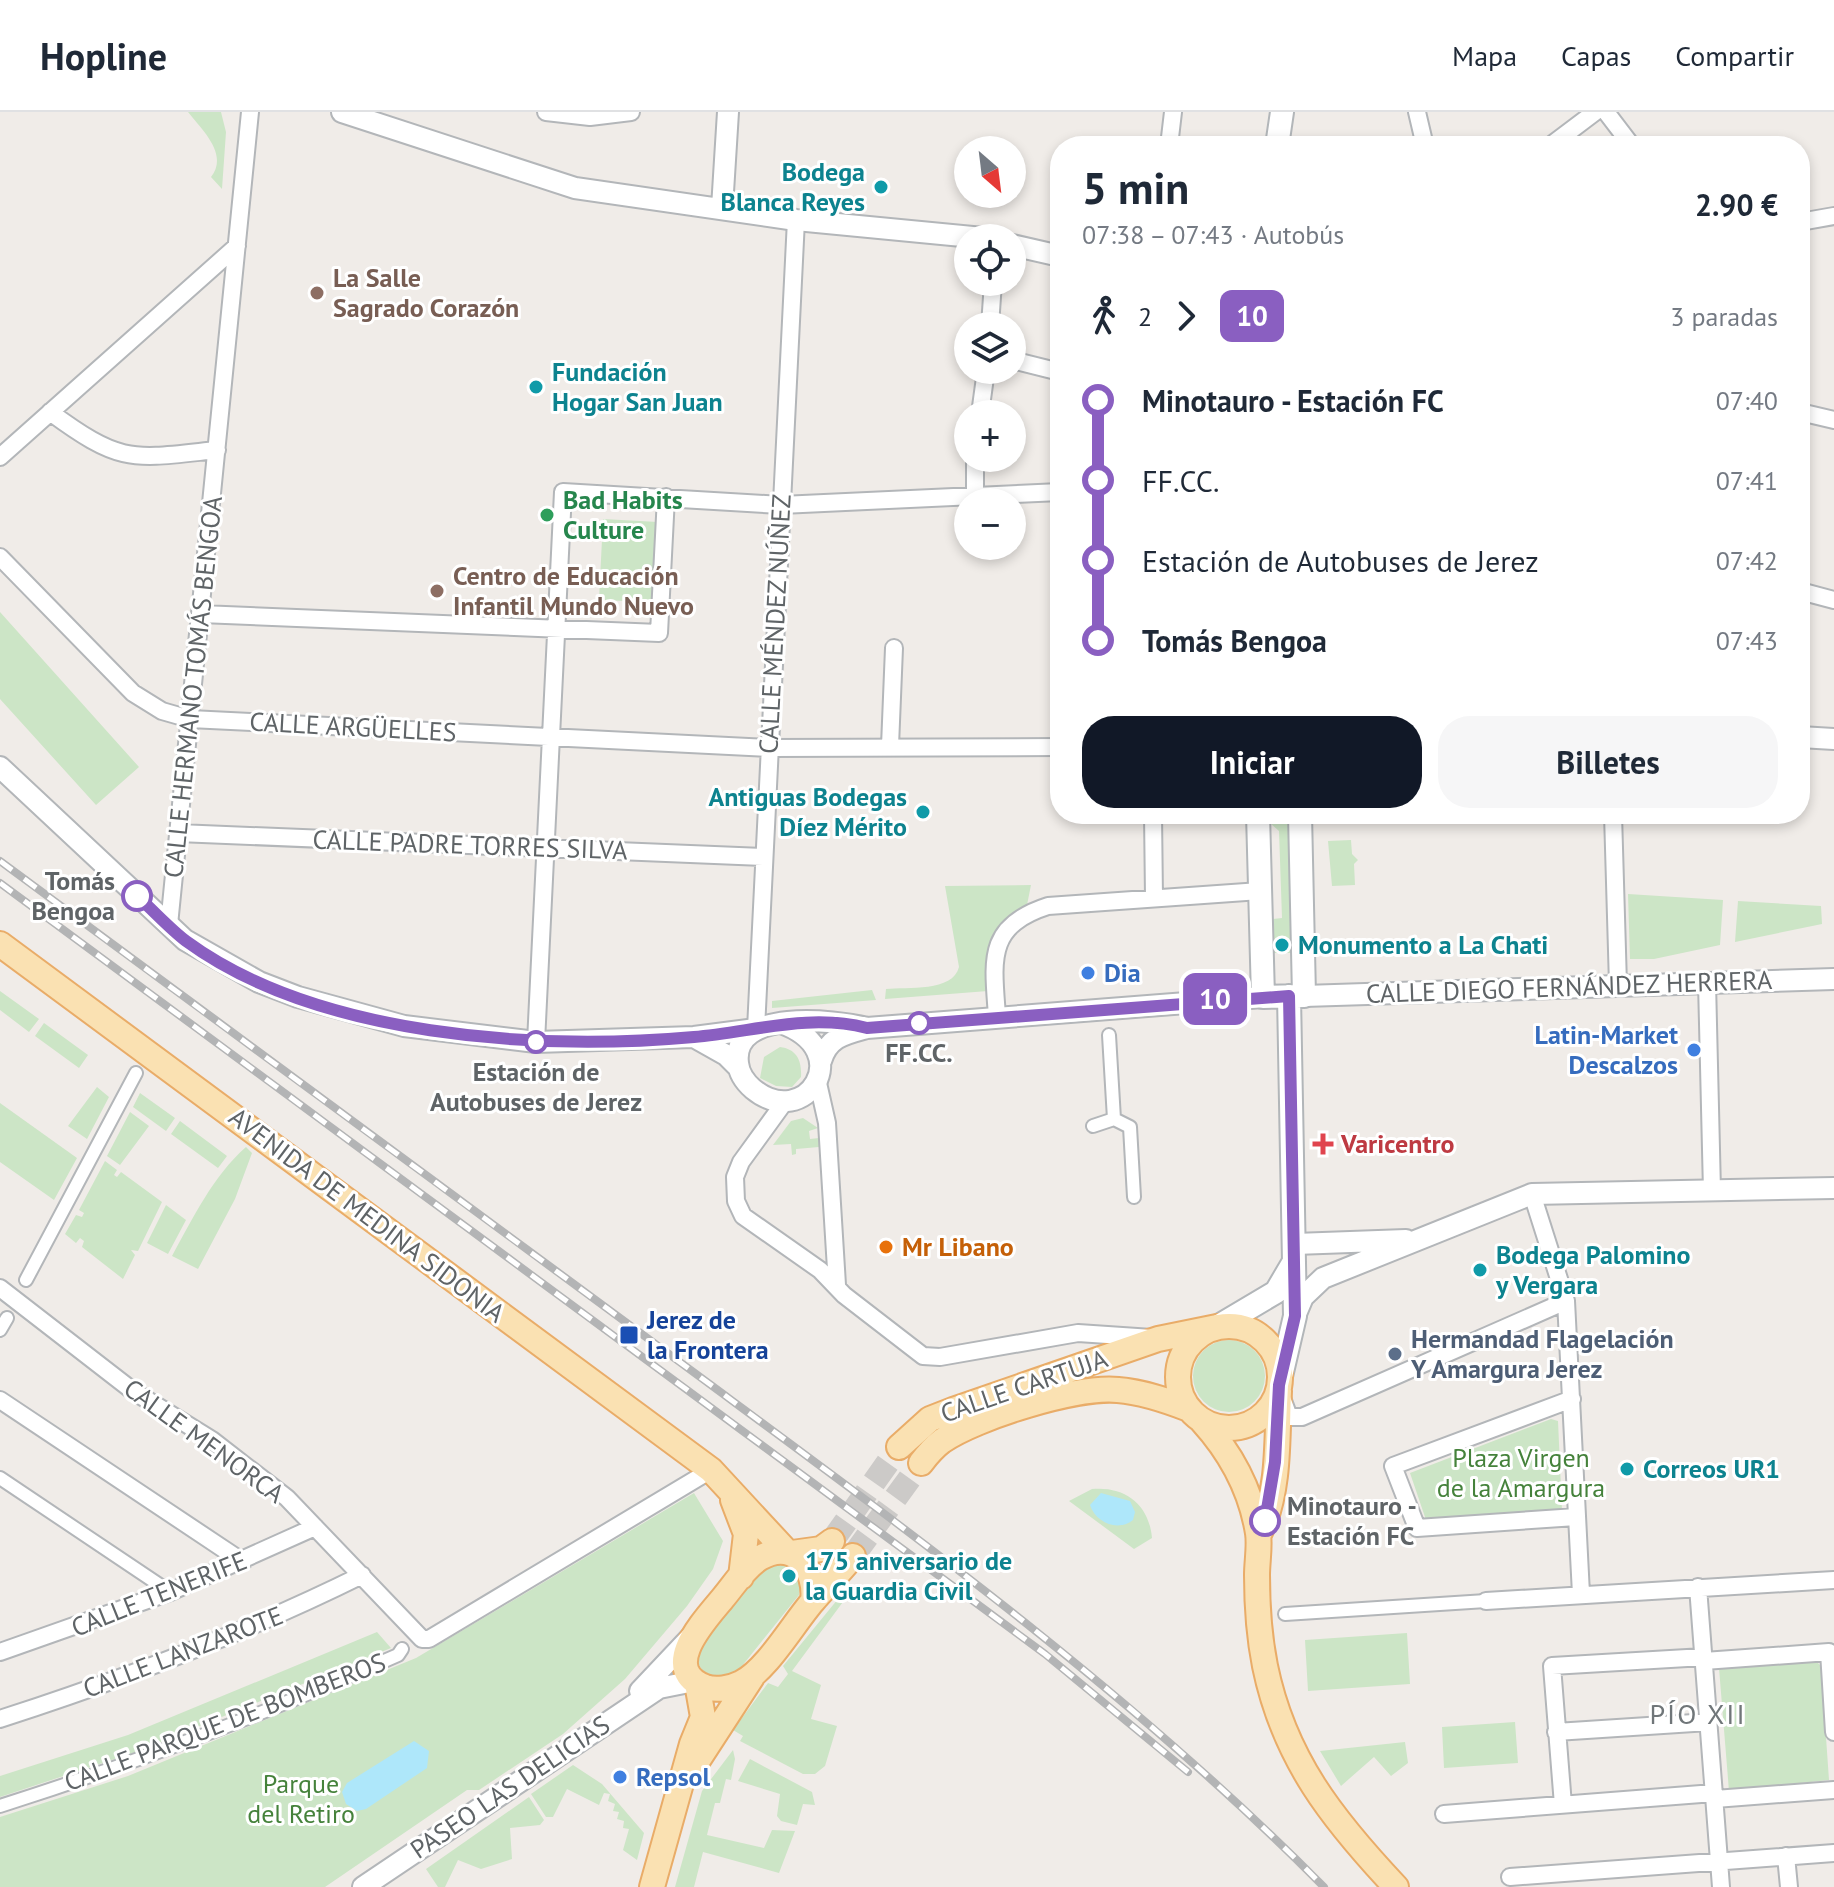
<!DOCTYPE html>
<html lang="es">
<head>
<meta charset="utf-8">
<style>
  body { margin:0; font-family:"PT Sans",sans-serif; background:#f6f6f7; color:#1f2937; height:100vh; display:flex; flex-direction:column; font-size:30px; white-space:nowrap }
  * { box-sizing:border-box; margin:0 }
  p { font-size:26px; color:#747a83 }
  .icon { flex:none; width:44px; height:44px; fill:none; stroke:currentColor; stroke-width:2; stroke-linecap:round; stroke-linejoin:round }
  .map { position:relative; flex:1; overflow:hidden }
  .details { position:absolute; left:1050px; top:24px; width:760px; height:688px; display:flex; flex-direction:column; background:#fff; border-radius:32px; box-shadow:0 4px 12px #0003 }
  .details>* { flex:none }
  .badge { padding:0 16px; border-radius:12px; font-size:28px; line-height:52px }
  .needle { width:52px; rotate:152deg }
  .tools { position:absolute; left:954px; top:24px; display:grid; gap:16px }
  .tools a { display:grid; place-items:center; width:72px; height:72px; border-radius:50%; background:#fff; box-shadow:0 4px 12px #0003; font-size:40px }
  .map>.badge { position:absolute; translate:-50% -50%; box-shadow:0 0 0 4px #fff }
  .legs { display:flex; align-items:center; gap:12px; height:88px; padding:0 32px; font-size:26px }
  .legs p { margin-inline-start:auto }
  .summary { display:flex; align-items:center; justify-content:space-between; height:136px; padding:0 32px }
  h1 { font-size:44px; font-weight:600; line-height:60px }
  .action { display:flex; gap:16px; margin-top:auto; padding:16px 32px }
  .action a { flex:1; height:92px; border-radius:32px; background:#111827; color:#fff; font-size:32px; font-weight:600; line-height:92px; text-align:center }
  .action a+a { background:#f6f6f7; color:#1f2937 }
  ul { padding:0 32px; list-style:none }
  li { display:flex; align-items:center; gap:28px; height:80px; font-size:30px }
  li i { display:grid; place-items:center; width:12px; height:100%; margin:0 10px; background:currentColor }
  li i::after { content:''; width:20px; height:20px; margin:-10px; border:6px solid; border-radius:50%; background:#fff }
  li p { margin-inline-start:auto }
  li:first-child i { background:linear-gradient(#0000 50%,currentColor 0) }
  li:last-child i { background:linear-gradient(currentColor 50%,#0000 0) }
  header { display:flex; align-items:center; gap:48px; box-sizing:border-box; height:112px; padding:0 40px; background:#fff; border-bottom:2px solid #e0e1e3 }
  header strong { font-size:38px }
  nav { display:flex; gap:44px; margin-inline-start:auto; font-size:28px }
  .map>svg:first-child { display:block }
  .green { fill:#cce5c6 }
  .water { fill:#aee7fa }
  .lines { fill:none; stroke-linecap:round; stroke-linejoin:round }
  .primary-tunnel { stroke:#cccac8; stroke-width:24; stroke-dasharray:24 12; stroke-linecap:butt }
  .pedestrian-casing { stroke:#b3b6b9; stroke-width:16 }
  .minor-casing { stroke:#b3b6b9; stroke-width:20 }
  .tertiary-casing { stroke:#b3b6b9; stroke-width:24 }
  .secondary-casing { stroke:#b2b6b9; stroke-width:26 }
  .primary-casing { stroke:#e9ac68; stroke-width:28 }
  .pedestrian { stroke:#fff; stroke-width:12 }
  .minor { stroke:#fff; stroke-width:16 }
  .tertiary { stroke:#fff; stroke-width:20 }
  .secondary { stroke:#fff; stroke-width:22 }
  .primary { stroke:#fae1b2; stroke-width:24 }
  .rail-casing { stroke:#b3b4b5; stroke-width:8 }
  .rail { stroke:#fff; stroke-width:5; stroke-dasharray:15; stroke-linecap:butt }
  .line-1-casing { stroke:#fff; stroke-width:18 }
  .line-1 { stroke:#8a5fc1; stroke-width:12 }
  .culture-dot { fill:#0f9aa8; stroke:#fff; stroke-width:3 }
  .education-dot { fill:#8d6e63; stroke:#fff; stroke-width:3 }
  .leisure-dot { fill:#2e9e5b; stroke:#fff; stroke-width:3 }
  .stop-1-dot { fill:#fff; stroke:#8a5fc1; stroke-width:4 }
  .shop-dot { fill:#3f7fe0; stroke:#fff; stroke-width:3 }
  .health-dot { fill:#e0444e; stroke:#fff; stroke-width:3 }
  .food-dot { fill:#e8710a; stroke:#fff; stroke-width:3 }
  .transit-dot { fill:#1a4fb4; stroke:#fff; stroke-width:3 }
  .service-dot { fill:#5c6f8a; stroke:#fff; stroke-width:3 }
  .labels { text-anchor:middle; stroke-width:6; stroke-linejoin:round; paint-order:stroke }
  .culture-label { font-size:26px; font-weight:bold; fill:#0d838f; stroke:#fff; text-anchor:start }
  .education-label { font-size:26px; font-weight:bold; fill:#785e54; stroke:#fff; text-anchor:start }
  .leisure-label { font-size:26px; font-weight:bold; fill:#27864d; stroke:#fff; text-anchor:start }
  .street-label { font-size:26px; fill:#5f6467; stroke:#fff }
  .stop-label { font-size:26px; font-weight:bold; fill:#5f6467; stroke:#fff }
  .shop-label { font-size:26px; font-weight:bold; fill:#366cbe; stroke:#fff; text-anchor:start }
  .health-label { font-size:26px; font-weight:bold; fill:#be3a42; stroke:#fff; text-anchor:start }
  .food-label { font-size:26px; font-weight:bold; fill:#c56008; stroke:#fff; text-anchor:start }
  .transit-label { font-size:26px; font-weight:bold; fill:#164399; stroke:#fff; text-anchor:start }
  .service-label { font-size:26px; font-weight:bold; fill:#4e5e75; stroke:#fff; text-anchor:start }
  .park-label { font-size:26px; fill:#45823b; stroke:#fff }
  .neighbourhood-label { font-size:28px; letter-spacing:2px; fill:#707679; stroke:#fff }
</style>
</head>
<body>
<header>
<strong>Hopline</strong>
<nav><a>Mapa</a><a>Capas</a><a>Compartir</a></nav>
</header>
<div class="map">
<svg width="1834" height="1775" viewBox="0 0 1834 1775">
  <rect width="100%" height="100%" fill="#f0ece8"/>
  <path class="green" d="M 188,0 L 221,0 L 226,20 L 222,77 L 211,65 C 229,42 202,18 188,0 Z
    M 603,407 L 658,410 L 653,490 L 599,488 Z
    M 0,500 L 139,655 L 96,693 L 0,587 Z
    M 1270,702 L 1280,702 L 1288,711 L 1291,841 L 1274,841 L 1273,807 L 1282,806 L 1279,719 L 1270,711 Z
    M 1351,728 L 1352,742 L 1358,748 L 1354,752 L 1355,773 L 1332,774 L 1328,729 Z
    M 1031,773 L 1027,793 C 991,814 987,840 988,879 L 885,887 L 886,877 C 907,875 953,880 959,855 L 945,774 Z
    M 1628,782 L 1723,788 L 1720,833 L 1654,847 L 1630,847 Z
    M 1738,789 L 1821,794 L 1822,812 L 1735,830 Z
    M 872,878 L 876,888 L 772,896 L 772,889 Z
    M 0,879 L 39,907 L 29,920 L 0,898 Z
    M 44,911 L 88,943 L 79,956 L 35,924 Z
    M 780,935 C 797,937 802,949 801,965 L 792,975 L 776,974 L 760,966 L 764,945 Z
    M 97,975 L 109,985 L 87,1027 L 68,1014 Z
    M 140,981 L 175,1006 L 166,1019 L 133,995 Z
    M 0,991 L 77,1046 L 54,1088 L 0,1050 Z
    M 130,1000 L 149,1014 L 120,1053 L 107,1044 Z
    M 803,1006 L 818,1016 L 809,1019 L 810,1027 L 819,1026 L 819,1035 L 796,1037 L 796,1042 L 792,1043 L 791,1032 L 773,1033 L 791,1009 Z
    M 180,1009 L 227,1044 L 218,1056 L 171,1022 Z
    M 246,1035 L 252,1041 L 235,1087 L 198,1157 L 172,1144 C 193,1106 213,1064 246,1035 Z
    M 105,1049 L 117,1058 L 114,1063 L 117,1065 L 121,1060 L 162,1090 L 138,1139 L 131,1138 L 135,1143 L 123,1167 L 82,1135 L 84,1129 L 80,1126 L 76,1131 L 65,1122 L 76,1103 L 82,1105 L 84,1101 L 79,1098 Z
    M 166,1093 L 186,1108 L 168,1142 L 147,1131 Z
    M1193 1264a36 36 0 1 1 72 0a36 36 0 1 1-72 0Z
    M 1551,1307 L 1558,1309 L 1562,1399 L 1426,1408 L 1410,1361 Z
    M 1092,1377 C 1125,1374 1149,1392 1152,1426 L 1134,1437 L 1069,1389 Z
    M 694,1381 L 723,1429 L 713,1457 L 687,1494 L 625,1567 L 563,1622 L 479,1678 L 467,1678 L 325,1775 L 0,1775 L 0,1705 L 128,1664 L 416,1546 Z
    M 780,1449 L 795,1457 L 801,1472 L 799,1483 L 738,1559 L 722,1567 C 704,1563 696,1556 696,1537 L 759,1456 Z
    M 847,1476 L 851,1479 L 792,1559 L 821,1573 L 811,1607 L 837,1614 L 825,1654 L 815,1662 L 803,1662 L 740,1629 L 743,1624 L 733,1618 L 768,1571 L 778,1575 L 788,1562 L 783,1554 Z
    M 377,1520 L 391,1536 L 136,1640 L 0,1685 L 0,1664 L 128,1623 Z
    M 1407,1521 L 1410,1572 L 1308,1579 L 1305,1528 Z
    M 1815,1548 L 1821,1554 L 1829,1668 L 1729,1679 L 1719,1556 Z
    M 1515,1610 L 1518,1651 L 1444,1656 L 1442,1615 Z
    M 1405,1630 L 1408,1651 L 1391,1664 L 1374,1645 L 1341,1674 L 1320,1639 Z
    M 733,1638 L 735,1647 L 731,1668 L 726,1667 L 720,1691 L 715,1691 L 707,1723 L 764,1736 L 772,1718 L 795,1719 L 779,1761 L 703,1740 L 694,1775 L 675,1775 L 702,1679 Z
    M 750,1647 L 812,1680 L 815,1693 L 803,1692 L 797,1713 L 781,1709 L 777,1704 L 780,1682 L 738,1669 Z
    M 573,1653 L 602,1672 L 644,1721 L 637,1748 L 623,1738 L 629,1717 L 623,1716 L 624,1709 L 617,1707 L 619,1700 L 613,1699 L 615,1692 L 608,1689 L 610,1682 L 604,1681 L 599,1693 L 567,1677 L 553,1705 L 546,1705 L 531,1682 Z
    M 529,1685 L 544,1708 L 540,1713 L 510,1716 L 512,1747 L 481,1757 L 458,1748 L 445,1775 L 438,1775 L 426,1757 Z"/>
  <path class="water" d="M 1101,1381 L 1130,1389 L 1135,1400 L 1133,1408 C 1118,1420 1096,1411 1090,1393 Z
    M 414,1629 L 429,1639 L 427,1656 L 366,1697 L 357,1699 L 346,1692 L 342,1680 L 347,1671 Z"/>
  <g class="lines">
    <path class="primary-tunnel" d="M 832,1429 L 899,1335
      M 853,1444 L 921,1351"/>
    <defs>
      <path id="pedestrian" d="M 1109,923 L 1114,1007 L 1130,1015 L 1134,1085
        M 1093,1014 L 1114,1007
        M 26,1168 L 136,961
        M 0,1218 L 7,1206
        M 0,1366 L 170,1480
        M 1285,1502 L 1486,1489
        M 0,1694 C 135,1651 268,1601 398,1543 L 402,1537"/>
      <path id="minor" d="M 546,0 L 590,5 L 631,0
        M 1417,0 L 1425,34
        M 1606,0 L 1632,34
        M 1169,34 L 1173,0
        M 1550,34 L 1595,0
        M 1800,110 L 1834,104
        M 990,214 L 993,170
        M 1012,248 L 1060,260
        M 50,300 C 122,353 132,347 217,338
        M 1800,300 L 1834,308
        M 980,302 L 986,258
        M 0,345 L 237,134
        M 975,383 L 975,346
        M 0,445 L 133,581 L 162,599 L 190,607 L 769,636 L 1060,635
        M 1800,479 L 1834,488
        M 201,502 L 659,521 L 666,385
        M 890,634 L 894,536
        M 1153,702 L 1154,786
        M 1613,702 L 1618,873
        M 178,721 L 763,745
        M 169,813 L 250,0
        M 1707,870 L 1712,1079
        M 997,904 C 993,848 986,814 1048,794 L 1260,779
        M 756,917 L 796,108
        M 536,930 L 563,380 L 781,393 L 1060,380
        M 818,971 L 827,1011 L 837,1173
        M 786,988 L 741,1050 L 735,1065 L 736,1089 L 743,1104 L 820,1158 L 844,1183 L 923,1244 L 940,1245 L 1078,1221 L 1152,1226
        M 1532,1082 L 1566,1189 L 1581,1482
        M 0,1176 L 133,1279 L 212,1328 L 287,1386 L 422,1527 L 429,1527 L 711,1358
        M 1282,1286 L 1289,1305 L 1302,1305 L 1566,1189
        M 1572,1287 L 1393,1354 L 1417,1416 L 1576,1405
        M 0,1288 L 243,1450
        M 1698,1475 L 1721,1775
        M 1486,1489 L 1834,1468
        M 0,1540 L 170,1480 L 315,1415
        M 1704,1549 L 1829,1540 L 1834,1620
        M 0,1607 C 124,1567 245,1521 362,1463
        M 1556,1620 L 1709,1610
        M 1715,1687 L 1834,1678
        M 1563,1693 L 1552,1554 L 1704,1545
        M 1444,1702 L 1714,1681
        M 1786,1744 L 1789,1775
        M 1510,1765 L 1834,1741"/>
      <path id="tertiary" d="M 342,0 L 575,76 L 796,108 L 983,126
        M 722,96 L 728,0
        M 1012,133 L 1060,144
        M 1800,625 L 1834,627
        M 0,655 L 185,828 L 259,870 L 298,885 L 404,914 L 536,930 L 694,925 L 756,917
        M 1304,884 L 1834,867
        M 781,911 C 859,939 805,1020 753,977 C 745,970 739,962 738,951 C 731,896 835,908 867,916
        M 694,925 L 726,943 L 738,955
        M 821,949 C 828,925 845,922 867,916 L 1263,885
        M 1295,1132 L 1406,1128
        M 1295,1204 L 1303,1185 L 1323,1166 L 1532,1082 L 1834,1076
        M 640,1579 L 690,1526
        M 363,1775 L 659,1576 L 694,1569"/>
      <path id="secondary" d="M 1277,34 L 1282,0
        M 1258,702 L 1263,885 L 1304,884 L 1300,702
        M 1217,1215 L 1276,1180 L 1293,1151
        M 1279,1273 L 1295,1204 L 1289,884"/>
      <path id="primary" d="M 0,832 L 711,1358 L 786,1439
        M1178 1265a51 51 0 1 1 102 0a51 51 0 1 1-102 0Z
        M 1202,1309 C 1231,1341 1251,1378 1258,1421 C 1260,1434 1257,1450 1257,1463 C 1257,1494 1259,1524 1265,1554 C 1284,1647 1333,1708 1396,1775
        M 899,1335 L 930,1307 L 953,1298 L 1158,1227 L 1217,1215
        M 921,1351 C 927,1343 934,1335 942,1329 C 977,1305 1077,1274 1118,1278 C 1143,1280 1166,1288 1189,1297
        M 733,1388 L 746,1422 L 741,1465
        M 1260,1420 C 1280,1379 1277,1324 1279,1279
        M 792,1441 L 821,1437 L 832,1429
        M 813,1489 C 817,1457 794,1426 760,1446 C 745,1455 734,1473 723,1486 C 706,1507 658,1556 705,1575 C 716,1579 731,1576 741,1571 C 767,1558 793,1512 813,1489 C 826,1474 840,1460 853,1444
        M 698,1648 L 752,1565
        M 652,1775 L 692,1632 L 703,1605 L 697,1571"/>
    </defs>
    <use href="#pedestrian" class="pedestrian-casing"/>
    <use href="#minor" class="minor-casing"/>
    <use href="#tertiary" class="tertiary-casing"/>
    <use href="#secondary" class="secondary-casing"/>
    <use href="#primary" class="primary-casing"/>
    <use href="#pedestrian" class="pedestrian"/>
    <use href="#minor" class="minor"/>
    <use href="#tertiary" class="tertiary"/>
    <use href="#secondary" class="secondary"/>
    <use href="#primary" class="primary"/>
    <defs>
      <path id="rail" d="M 0,749 C 230,919 461,1089 692,1259 C 911,1421 1132,1581 1324,1775
        M 0,771 L 1045,1542 L 1188,1660"/>
    </defs>
    <use href="#rail" class="rail-casing"/>
    <use href="#rail" class="rail"/>
  </g>
  <g class="lines">
    <defs>
      <path id="line-1" d="M 137,784 C 153,798 169,816 186,829 C 317,925 537,939 694,925 C 753,920 808,901 867,916 L 1289,884 L 1295,1204 L 1279,1273 L 1275,1350 L 1265,1409"/>
    </defs>
    <use href="#line-1" class="line-1-casing"/>
    <use href="#line-1" class="line-1"/>
  </g>
  <g class="culture-dot">
    <circle cx="881" cy="75" r="8"/>
    <circle cx="536" cy="275" r="8"/>
    <circle cx="923" cy="700" r="8"/>
    <circle cx="1282" cy="833" r="8"/>
    <circle cx="1480" cy="1158" r="8"/>
    <circle cx="1627" cy="1357" r="8"/>
    <circle cx="789" cy="1464" r="8"/>
  </g>
  <g class="education-dot">
    <circle cx="317" cy="181" r="8"/>
    <circle cx="437" cy="479" r="8"/>
  </g>
  <circle class="leisure-dot" cx="547" cy="403" r="8"/>
  <g class="stop-1-dot">
    <circle cx="137" cy="784" r="14"/>
    <circle cx="919" cy="911" r="10"/>
    <circle cx="536" cy="930" r="10"/>
    <circle cx="1265" cy="1409" r="14"/>
  </g>
  <g class="shop-dot">
    <circle cx="1088" cy="861" r="8"/>
    <circle cx="1694" cy="938" r="8"/>
    <circle cx="620" cy="1665" r="8"/>
  </g>
  <path class="health-dot" d="M1319 1020h8v8h8v8h-8v8h-8v-8h-8v-8h8z"/>
  <circle class="food-dot" cx="886" cy="1135" r="8"/>
  <rect class="transit-dot" x="619" y="1213" width="20" height="20" rx="4"/>
  <circle class="service-dot" cx="1395" cy="1242" r="8"/>
  <g class="labels">
    <g class="culture-label">
      <text x="865" y="69" text-anchor="end">Bodega<tspan x="865" dy="30">Blanca Reyes</tspan></text>
      <text x="552" y="269">Fundación<tspan x="552" dy="30">Hogar San Juan</tspan></text>
      <text x="907" y="694" text-anchor="end">Antiguas Bodegas<tspan x="907" dy="30">Díez Mérito</tspan></text>
      <text x="1298" y="842">Monumento a La Chati</text>
      <text x="1496" y="1152">Bodega Palomino<tspan x="1496" dy="30">y Vergara</tspan></text>
      <text x="1643" y="1366">Correos UR1</text>
      <text x="805" y="1458">175 aniversario de<tspan x="805" dy="30">la Guardia Civil</tspan></text>
    </g>
    <g class="education-label">
      <text x="333" y="175">La Salle<tspan x="333" dy="30">Sagrado Corazón</tspan></text>
      <text x="453" y="473">Centro de Educación<tspan x="453" dy="30">Infantil Mundo Nuevo</tspan></text>
    </g>
    <g class="leisure-label">
      <text x="563" y="397">Bad Habits<tspan x="563" dy="30">Culture</tspan></text>
    </g>
    <g class="street-label">
      <text transform="translate(775 512) rotate(-87)" y="9">CALLE MÉNDEZ NÚÑEZ</text>
      <text transform="translate(193 575) rotate(-84)" y="9">CALLE HERMANO TOMÁS BENGOA</text>
      <text transform="translate(353 615) rotate(3)" y="9">CALLE ARGÜELLES</text>
      <text transform="translate(470 733) rotate(2)" y="9">CALLE PADRE TORRES SILVA</text>
      <text transform="translate(1569 875) rotate(-2)" y="9">CALLE DIEGO FERNÁNDEZ HERRERA</text>
      <text transform="translate(367 1103) rotate(37)" y="9">AVENIDA DE MEDINA SIDONIA</text>
      <text transform="translate(1024 1274) rotate(-19)" y="9">CALLE CARTUJA</text>
      <text transform="translate(204 1329) rotate(36)" y="9">CALLE MENORCA</text>
      <text transform="translate(159 1482) rotate(-22)" y="9">CALLE TENERIFE</text>
      <text transform="translate(183 1540) rotate(-21)" y="9">CALLE LANZAROTE</text>
      <text transform="translate(225 1610) rotate(-21)" y="9">CALLE PARQUE DE BOMBEROS</text>
      <text transform="translate(510 1675) rotate(-34)" y="9">PASEO LAS DELICIAS</text>
    </g>
    <g class="stop-label">
      <text x="115" y="778" text-anchor="end">Tomás<tspan x="115" dy="30">Bengoa</tspan></text>
      <text x="919" y="950">FF.CC.</text>
      <text x="536" y="969">Estación de<tspan x="536" dy="30">Autobuses de Jerez</tspan></text>
      <text x="1287" y="1403" text-anchor="start">Minotauro -<tspan x="1287" dy="30">Estación FC</tspan></text>
    </g>
    <g class="shop-label">
      <text x="1104" y="870">Dia</text>
      <text x="1678" y="932" text-anchor="end">Latin-Market<tspan x="1678" dy="30">Descalzos</tspan></text>
      <text x="636" y="1674">Repsol</text>
    </g>
    <g class="health-label">
      <text x="1341" y="1041">Varicentro</text>
    </g>
    <g class="food-label">
      <text x="902" y="1144">Mr Libano</text>
    </g>
    <g class="transit-label">
      <text x="647" y="1217">Jerez de<tspan x="647" dy="30">la Frontera</tspan></text>
    </g>
    <g class="service-label">
      <text x="1411" y="1236">Hermandad Flagelación<tspan x="1411" dy="30">Y Amargura Jerez</tspan></text>
    </g>
    <g class="park-label">
      <text x="1521" y="1355">Plaza Virgen<tspan x="1521" dy="30">de la Amargura</tspan></text>
      <text x="301" y="1681">Parque<tspan x="301" dy="30">del Retiro</tspan></text>
    </g>
    <g class="neighbourhood-label">
      <text x="1698" y="1612">PÍO XII</text>
    </g>
  </g>
</svg>
<div class="tools">
<a><svg class="needle" viewBox="-14 -14 28 28"><path d="M0-13l5 13h-10z" fill="#e53935"/><path d="M0 13l5-13h-10z" fill="#747a83"/></svg></a>
<a><svg class="icon" aria-label="locate" viewBox="0 0 24 24"><circle cx="12" cy="12" r="6"/><path d="M12 2v4M12 18v4M2 12h4M18 12h4"/></svg></a>
<a><svg class="icon" aria-label="layers" viewBox="0 0 24 24"><path d="M12 4l9 5-9 5-9-5zM3 14l9 5 9-5"/></svg></a>
<a>+</a>
<a>−</a>
</div>
<b class="badge" style="left:1215px;top:887px;background:#8a5fc1;color:#fff">10</b>
<section class="details">
<div class="summary"><div><h1>5 min</h1><p>07:38 – 07:43 · Autobús</p></div><b>2.90 €</b></div>
<div class="legs"><svg class="icon" aria-label="walk" viewBox="0 0 24 24"><circle cx="13" cy="4" r="2"/><path d="M13 8l-2 6 4 7M11 14l-3 7M7 12l3-4h3l4 4"/></svg>2<svg class="icon" aria-label="forward" viewBox="0 0 24 24"><path d="M9 5l7 7-7 7"/></svg><b class="badge" style="background:#8a5fc1;color:#fff">10</b><p>3 paradas</p></div>
<ul>
<li><i style="color:#8a5fc1"></i><b>Minotauro - Estación FC</b><p>07:40</p></li>
<li><i style="color:#8a5fc1"></i><span>FF.CC.</span><p>07:41</p></li>
<li><i style="color:#8a5fc1"></i><span>Estación de Autobuses de Jerez</span><p>07:42</p></li>
<li><i style="color:#8a5fc1"></i><b>Tomás Bengoa</b><p>07:43</p></li>
</ul>
<div class="action"><a>Iniciar</a><a>Billetes</a></div>
</section>
</div>
</body>
</html>
